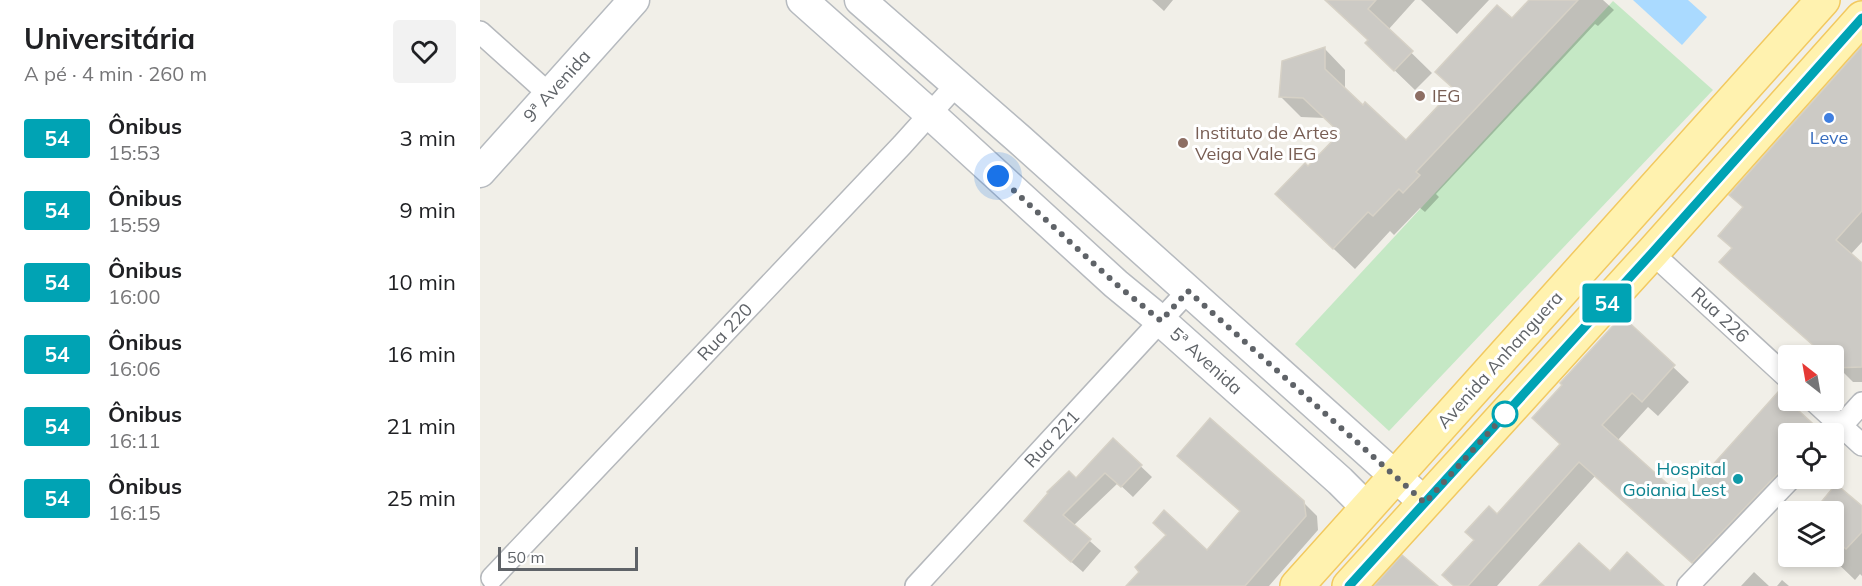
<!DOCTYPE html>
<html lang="pt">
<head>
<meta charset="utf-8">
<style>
  body { margin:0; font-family:Mulish,sans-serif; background:#f2f2f2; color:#202124; height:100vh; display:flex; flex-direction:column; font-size:22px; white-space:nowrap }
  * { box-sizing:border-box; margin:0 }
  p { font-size:20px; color:#757577 }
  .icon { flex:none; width:33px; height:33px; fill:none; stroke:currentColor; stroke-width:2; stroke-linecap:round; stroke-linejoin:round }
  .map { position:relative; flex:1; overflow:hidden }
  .drawer { display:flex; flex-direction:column; background:#fff; width:480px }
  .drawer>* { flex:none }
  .badge { padding:0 12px; border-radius:4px; font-size:21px; line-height:39px }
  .needle { width:39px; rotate:329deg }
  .tools { position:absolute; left:1298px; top:345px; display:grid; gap:12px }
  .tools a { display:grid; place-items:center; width:66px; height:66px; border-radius:6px; background:#fff; box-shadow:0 3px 9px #0003; font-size:30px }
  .scale { position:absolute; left:18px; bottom:15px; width:140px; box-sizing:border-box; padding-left:6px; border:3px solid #5f6368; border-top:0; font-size:16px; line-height:21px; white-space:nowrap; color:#5f6368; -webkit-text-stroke:4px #fff; paint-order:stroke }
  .you { position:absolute; width:30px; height:30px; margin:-15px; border:4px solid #fff; border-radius:50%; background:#1a73e8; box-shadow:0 0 0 9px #1a73e833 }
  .map>.badge { position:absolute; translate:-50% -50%; box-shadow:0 0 0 3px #fff }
  .round { display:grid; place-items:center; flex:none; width:63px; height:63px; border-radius:6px; background:#f2f2f2 }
  .overview { display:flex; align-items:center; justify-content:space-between; height:102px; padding:0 24px }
  h1 { font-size:28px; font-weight:700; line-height:45px }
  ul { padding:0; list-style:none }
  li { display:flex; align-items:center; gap:18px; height:72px; padding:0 24px }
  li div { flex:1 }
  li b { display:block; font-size:22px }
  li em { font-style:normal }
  li .badge { min-width:66px; font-weight:700; text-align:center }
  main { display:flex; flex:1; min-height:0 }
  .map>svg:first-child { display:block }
  .green { fill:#c5e8c5 }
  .water { fill:#aadaff }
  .shadow { fill:#0003 }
  .building { fill:#cccac5; stroke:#d6d1c6; stroke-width:1.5 }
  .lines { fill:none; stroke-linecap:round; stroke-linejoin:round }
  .street-casing { stroke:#b5b8bc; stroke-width:24 }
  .secondary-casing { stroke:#b6babf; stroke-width:33 }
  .primary-casing { stroke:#f2c960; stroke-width:36 }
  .street { stroke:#fff; stroke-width:21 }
  .secondary { stroke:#fff; stroke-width:30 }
  .primary { stroke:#fff2af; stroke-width:33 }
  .line-casing { stroke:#fff; stroke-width:14 }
  .line { stroke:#00a3b4; stroke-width:9 }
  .walk { stroke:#5f6368; stroke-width:6; stroke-dasharray:0 10.8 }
  .education-dot { fill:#8d6e63; stroke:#fff; stroke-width:2 }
  .shop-dot { fill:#3f7fe0; stroke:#fff; stroke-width:2 }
  .stop-dot { fill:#fff; stroke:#00a3b4; stroke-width:3 }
  .culture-dot { fill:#0f9aa8; stroke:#fff; stroke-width:2 }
  .labels { text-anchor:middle; stroke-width:6; stroke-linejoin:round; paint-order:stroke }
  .street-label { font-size:18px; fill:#5f6368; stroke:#fff }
  .education-label { font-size:18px; fill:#785e54; stroke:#fff; text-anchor:start }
  .shop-label { font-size:18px; fill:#366cbe; stroke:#fff }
  .culture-label { font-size:18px; fill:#0d838f; stroke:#fff; text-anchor:end }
</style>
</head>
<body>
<main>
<section class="drawer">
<div class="overview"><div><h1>Universitária</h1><p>A pé · 4 min · 260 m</p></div><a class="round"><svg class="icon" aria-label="heart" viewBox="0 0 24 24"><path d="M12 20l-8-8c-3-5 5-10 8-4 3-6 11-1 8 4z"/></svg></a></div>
<ul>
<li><span class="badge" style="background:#00a3b4;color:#fff">54</span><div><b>Ônibus</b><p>15:53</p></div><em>3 min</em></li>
<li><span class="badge" style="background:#00a3b4;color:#fff">54</span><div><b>Ônibus</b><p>15:59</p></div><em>9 min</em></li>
<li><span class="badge" style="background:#00a3b4;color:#fff">54</span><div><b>Ônibus</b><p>16:00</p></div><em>10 min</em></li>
<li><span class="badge" style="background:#00a3b4;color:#fff">54</span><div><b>Ônibus</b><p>16:06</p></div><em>16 min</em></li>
<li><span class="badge" style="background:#00a3b4;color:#fff">54</span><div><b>Ônibus</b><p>16:11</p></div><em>21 min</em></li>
<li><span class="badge" style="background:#00a3b4;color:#fff">54</span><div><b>Ônibus</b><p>16:15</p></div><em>25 min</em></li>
</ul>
</section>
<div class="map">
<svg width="1382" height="586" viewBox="0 0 1382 586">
  <rect width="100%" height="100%" fill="#f1efe8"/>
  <path class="green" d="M 1133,1 L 1233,90 L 909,431 L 815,344 Z"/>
  <path class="water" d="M 1153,0 L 1208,0 L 1227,17 L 1202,45 Z"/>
  <path class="shadow" d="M 672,0 L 693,0 L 684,11 Z
    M 846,0 L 935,0 L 908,30 L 952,73 L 935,90 L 907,63 L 889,40 Z
    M 941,0 L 1009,0 L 977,34 Z
    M 1051,0 L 1123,0 L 1134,10 L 1118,26 L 1115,24 L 956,194 L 959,197 L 945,212 L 940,208 L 914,235 L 910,231 L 875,269 L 818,215 L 828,168 L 861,134 L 845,118 L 821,117 L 800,96 L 845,49 L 865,70 L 865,90 L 926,142 L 975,90 Z
    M 1382,48 L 1382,242 L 1371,254 L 1382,265 L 1382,382 L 1373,382 L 1353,362 L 1353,356 L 1346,356 L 1241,262 L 1253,249 L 1265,208 Z
    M 1142,319 L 1209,382 L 1178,416 L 1168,407 L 1137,441 L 1203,500 L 1299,394 L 1341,434 L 1308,434 L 1308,478 L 1324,478 L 1228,577 L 1115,476 L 1017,586 L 975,586 L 1018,516 L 1082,445 Z
    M 633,440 L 672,477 L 653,497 L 638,483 L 593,526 L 621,551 L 603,572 L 557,532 L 596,480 Z
    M 699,456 L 823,502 L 837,516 L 838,530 L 789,586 L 648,586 L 727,552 L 762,512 Z
    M 1382,508 L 1382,576 L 1380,574 L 1375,580 L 1350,556 L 1353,556 L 1353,512 Z
    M 1274,572 L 1289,586 L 1261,586 Z
    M 1302,580 L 1309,586 L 1297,586 Z"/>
  <path class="building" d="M 845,0 L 896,0 L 888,9 L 933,51 L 914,71 L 885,43 L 888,40 Z
    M 1049,0 L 1098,0 L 936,172 L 940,175 L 923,193 L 919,189 L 893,216 L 888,212 L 853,249 L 795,194 L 825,163 L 828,166 L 860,133 L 823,98 L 799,97 L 802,61 L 845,47 L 845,69 L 883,105 L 885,102 L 926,140 L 974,89 L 955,72 L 1017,5 L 1032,18 Z
    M 1382,46 L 1382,211 L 1356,240 L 1382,263 L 1382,367 L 1353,368 L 1353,356 L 1343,356 L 1334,346 L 1239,262 L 1252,248 L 1238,236 L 1263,207 L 1249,195 Z
    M 1142,316 L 1195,365 L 1162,402 L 1152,393 L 1122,425 L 1203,498 L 1298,392 L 1341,431 L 1341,434 L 1308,434 L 1308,466 L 1302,469 L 1212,563 L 1099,462 L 988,586 L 974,586 L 962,575 L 994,540 L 985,532 L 1009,506 L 1017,514 L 1080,444 L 1052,418 L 1082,385 L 1080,383 Z
    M 730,418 L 824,501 L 826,516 L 765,586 L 646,586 L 659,572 L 655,567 L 686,535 L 673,523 L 684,510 L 727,550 L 760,511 L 697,456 Z
    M 633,438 L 662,465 L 641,487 L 625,473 L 583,515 L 611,539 L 591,562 L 544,521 L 568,493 L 567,492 L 589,471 L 596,478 Z
    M 1356,484 L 1382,506 L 1382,532 L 1366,549 L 1353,538 L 1353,512 L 1333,512 Z
    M 1099,543 L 1130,571 L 1147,552 L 1184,586 L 1059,586 Z
    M 922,555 L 958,586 L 894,586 Z"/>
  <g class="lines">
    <defs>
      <path id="street" d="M 0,32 L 70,95
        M 1172,253 L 1308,378
        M 1333,400 L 1382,445
        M 1353,435 L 1382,403
        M 12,578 L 422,145 L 476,85
        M 436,586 L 708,291
        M 1208,586 L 1311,478"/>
      <path id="secondary" d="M 322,0 L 450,114 L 636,284 L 681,321 L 860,481 L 886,507
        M 380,0 L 539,139 L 945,503
        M 0,172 L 154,0"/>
      <path id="primary" d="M 817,586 L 1343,0
        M 869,586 L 1172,253 L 1382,18"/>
    </defs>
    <use href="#street" class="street-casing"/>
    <use href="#secondary" class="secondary-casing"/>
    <use href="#primary" class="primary-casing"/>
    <use href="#street" class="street"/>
    <use href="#secondary" class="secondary"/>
    <use href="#primary" class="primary"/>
  </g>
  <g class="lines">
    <defs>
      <path id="line" d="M 869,586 L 1172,253 L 1382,18"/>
    </defs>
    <use href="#line" class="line-casing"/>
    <use href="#line" class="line"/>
    <path class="walk" d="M 518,176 L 636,284 L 681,321 L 708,291 L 945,503 L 1032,407 L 1025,414"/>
  </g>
  <g class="education-dot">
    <circle cx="940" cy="96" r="6"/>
    <circle cx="703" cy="143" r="6"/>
  </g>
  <circle class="shop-dot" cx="1349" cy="118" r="6"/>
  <circle class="stop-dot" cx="1025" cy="414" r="12"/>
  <circle class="culture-dot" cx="1258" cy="479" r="6"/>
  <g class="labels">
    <g class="street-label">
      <text transform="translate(77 86) rotate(-48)" y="6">9ª Avenida</text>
      <text transform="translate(1240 315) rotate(43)" y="6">Rua 226</text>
      <text transform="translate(245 332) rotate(-47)" y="6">Rua 220</text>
      <text transform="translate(1020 360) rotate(-48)" y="6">Avenida Anhanguera</text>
      <text transform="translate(726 361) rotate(42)" y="6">5ª Avenida</text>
      <text transform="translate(572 439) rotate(-47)" y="6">Rua 221</text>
    </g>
    <g class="education-label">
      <text x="952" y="102">IEG</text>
      <text x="715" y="139">Instituto de Artes<tspan x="715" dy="21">Veiga Vale IEG</tspan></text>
    </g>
    <g class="shop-label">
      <text x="1349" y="144">Leve</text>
    </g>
    <g class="culture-label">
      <text x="1246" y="475">Hospital<tspan x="1246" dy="21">Goiania Lest</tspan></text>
    </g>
  </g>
</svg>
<div class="tools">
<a><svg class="needle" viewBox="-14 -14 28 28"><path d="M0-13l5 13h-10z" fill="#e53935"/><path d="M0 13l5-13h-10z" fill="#757577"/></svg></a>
<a><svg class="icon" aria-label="locate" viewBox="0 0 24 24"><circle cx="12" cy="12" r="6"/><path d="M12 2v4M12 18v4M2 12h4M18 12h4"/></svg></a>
<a><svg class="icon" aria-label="layers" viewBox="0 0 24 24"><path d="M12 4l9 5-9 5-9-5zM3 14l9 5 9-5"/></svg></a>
</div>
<div class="scale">50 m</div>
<div class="you" style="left:518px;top:176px"></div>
<b class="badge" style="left:1127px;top:303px;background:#00a3b4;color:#fff">54</b>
</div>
</main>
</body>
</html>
